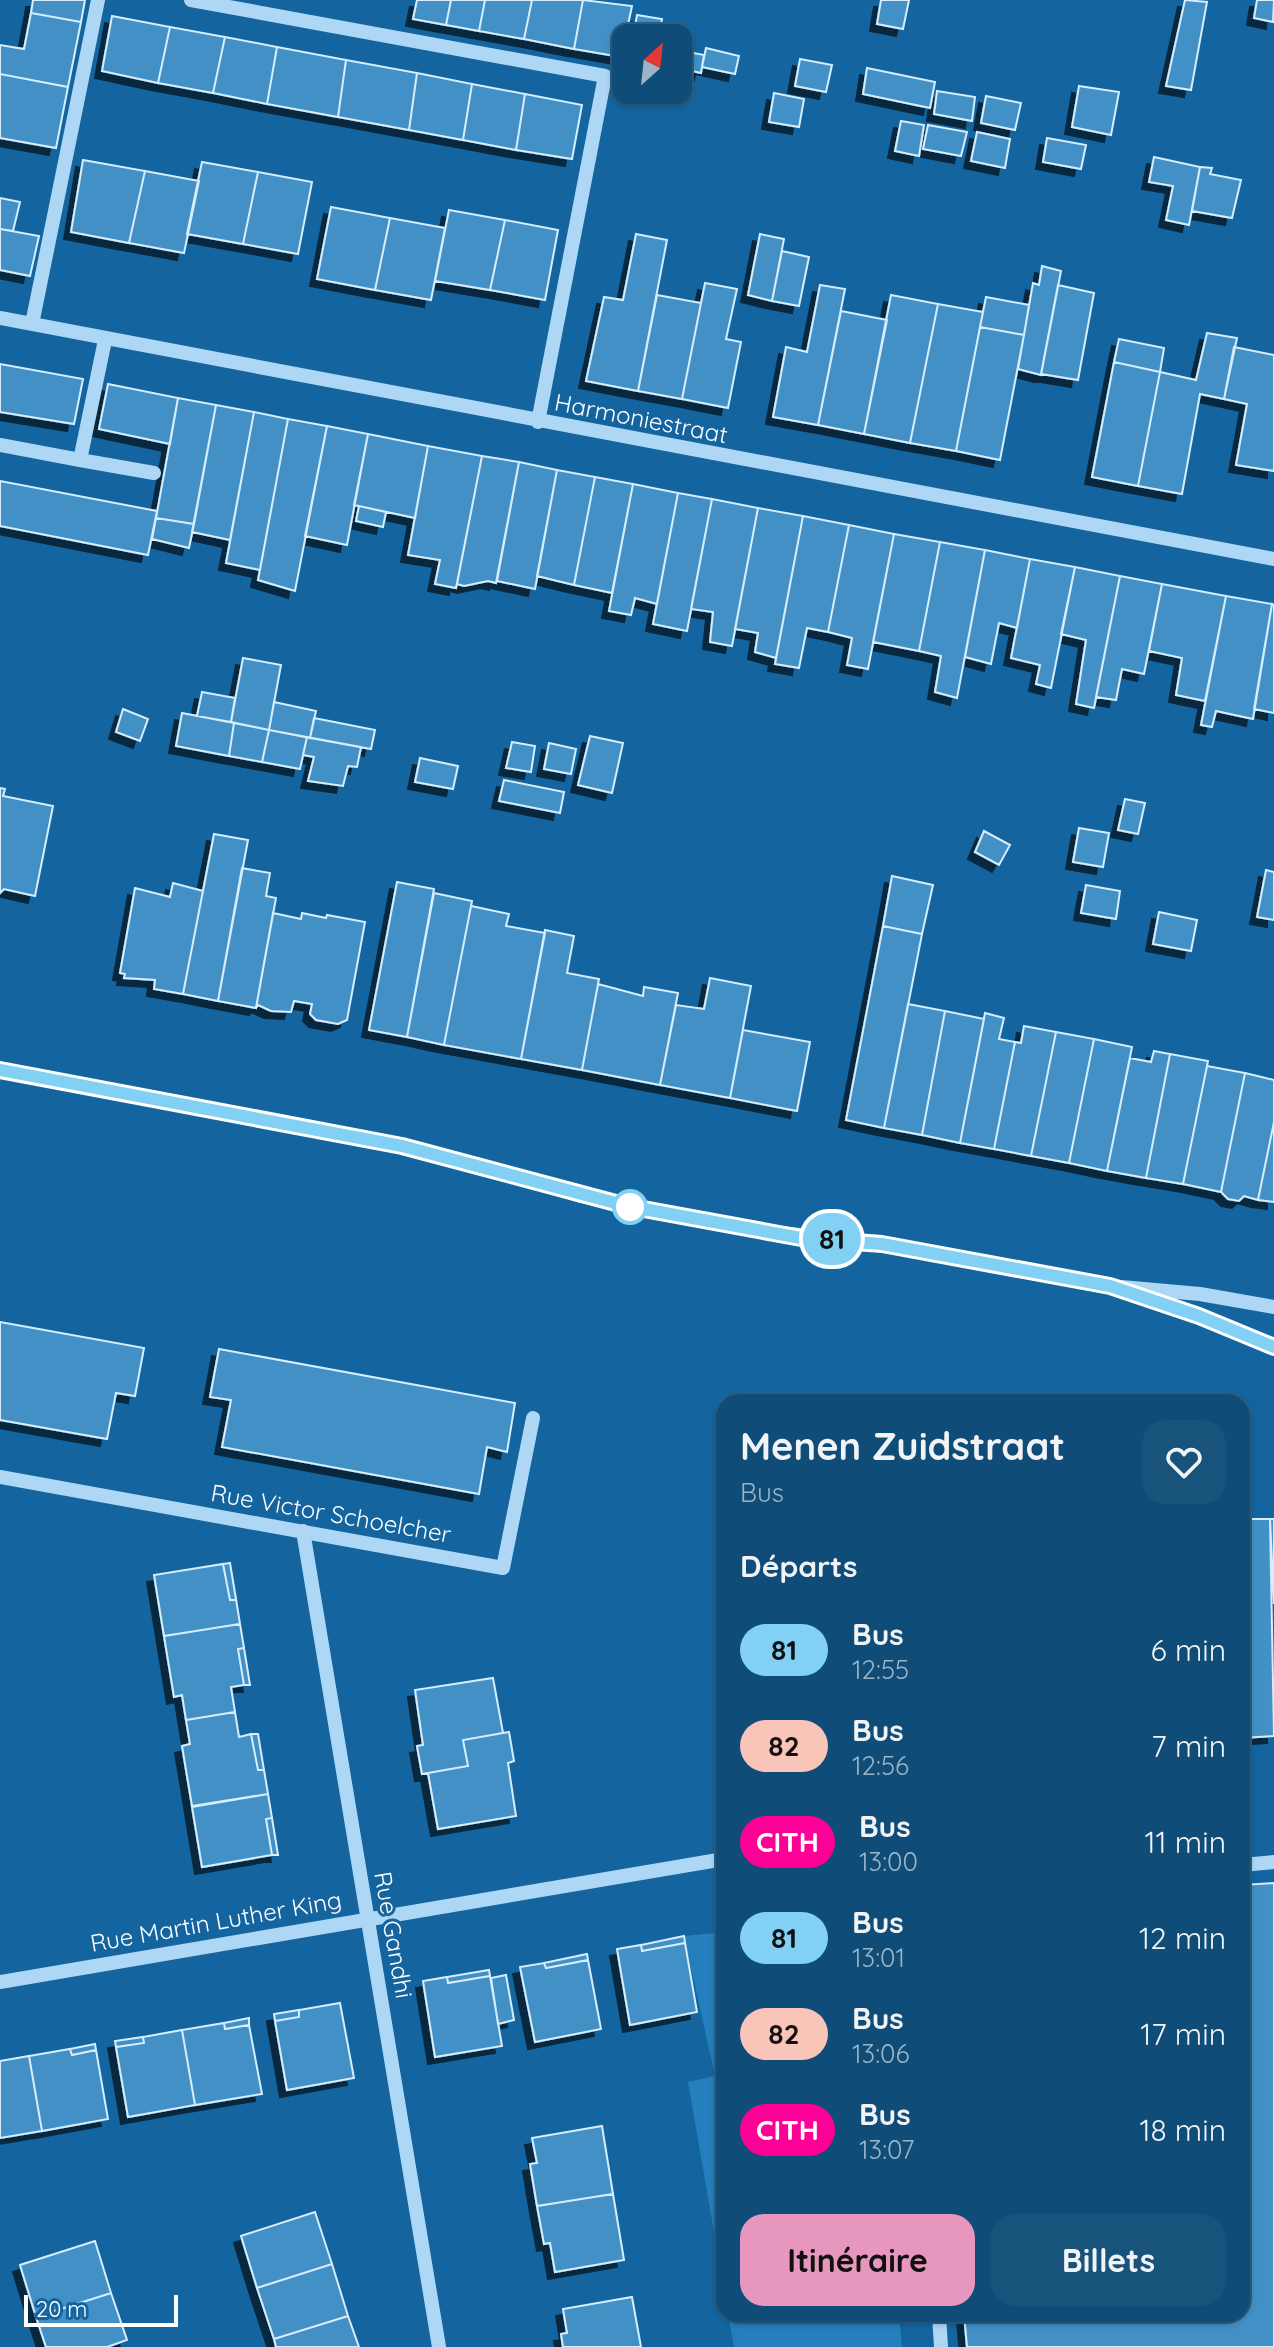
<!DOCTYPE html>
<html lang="fr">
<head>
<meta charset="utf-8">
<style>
  body { margin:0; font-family:Quicksand,sans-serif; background:#18537c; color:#f1f3f6; height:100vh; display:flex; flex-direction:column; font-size:30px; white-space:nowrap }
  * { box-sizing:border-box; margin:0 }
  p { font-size:26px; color:#9bb4c6 }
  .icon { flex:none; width:44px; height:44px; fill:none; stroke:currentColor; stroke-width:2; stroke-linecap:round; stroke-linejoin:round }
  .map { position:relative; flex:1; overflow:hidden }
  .drawer { position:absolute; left:716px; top:1394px; width:534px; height:928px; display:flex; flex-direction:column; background:#0f4c77; border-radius:24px; box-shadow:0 2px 6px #0004,0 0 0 2px #2f6389 }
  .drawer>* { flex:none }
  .badge { padding:0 16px; border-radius:26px; font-size:28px; line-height:52px }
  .needle { width:52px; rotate:27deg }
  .controls { position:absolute; left:612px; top:24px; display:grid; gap:16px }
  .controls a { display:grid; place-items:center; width:80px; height:80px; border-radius:16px; background:#0f4c77; box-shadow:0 2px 6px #0004,0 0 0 2px #2f6389; font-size:40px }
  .scale { position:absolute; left:24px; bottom:20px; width:154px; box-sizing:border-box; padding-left:8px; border:4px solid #fff; border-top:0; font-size:22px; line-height:28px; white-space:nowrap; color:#fff; -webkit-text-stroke:6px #14659f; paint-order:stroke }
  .map>.badge { position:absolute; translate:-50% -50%; box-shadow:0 0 0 4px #fff }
  h2 { padding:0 24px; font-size:30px; line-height:72px }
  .round { display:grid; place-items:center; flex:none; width:84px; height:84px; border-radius:24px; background:#18537c }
  .overview { display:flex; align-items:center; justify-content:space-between; height:136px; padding:0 24px }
  h1 { font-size:38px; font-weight:700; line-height:60px }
  .cta { display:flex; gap:16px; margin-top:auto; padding:16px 24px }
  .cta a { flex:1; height:92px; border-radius:24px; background:#e797bd; color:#111; font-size:32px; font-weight:700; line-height:92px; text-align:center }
  .cta a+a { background:#18537c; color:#f1f3f6 }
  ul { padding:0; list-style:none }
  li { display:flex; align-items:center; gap:24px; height:96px; padding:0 24px }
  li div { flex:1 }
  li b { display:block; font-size:30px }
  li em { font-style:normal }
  li .badge { min-width:88px; font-weight:700; text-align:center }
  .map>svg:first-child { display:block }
  .green { fill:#247fbc }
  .building { fill:#4290c6; stroke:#d5edfd; stroke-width:2; filter:url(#shadow) }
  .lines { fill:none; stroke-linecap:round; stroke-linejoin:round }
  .minor { stroke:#add7f4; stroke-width:14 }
  .line-casing { stroke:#fff; stroke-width:18 }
  .line { stroke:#83d0f5; stroke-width:12 }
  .stop-dot { fill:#fff; stroke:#83d0f5; stroke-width:4 }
  .labels { text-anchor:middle; stroke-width:6; stroke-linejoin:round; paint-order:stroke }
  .street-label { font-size:24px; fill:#fff; stroke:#14659f }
</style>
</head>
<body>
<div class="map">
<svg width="1274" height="2347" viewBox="0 0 1274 2347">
  <defs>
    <filter id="shadow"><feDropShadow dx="-7" dy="7" stdDeviation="0" flood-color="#0009"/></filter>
  </defs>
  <rect width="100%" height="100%" fill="#14659f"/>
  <path class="green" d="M 724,1932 L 724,2290 L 688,2082 L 715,2076 L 684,1936 Z
    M 728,2314 L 899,2314 L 902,2347 L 734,2347 Z"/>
  <path class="building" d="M 33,0 L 85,0 L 81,22 L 31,13 Z
    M 417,0 L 451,0 L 446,25 L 413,19 Z
    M 451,0 L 485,0 L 479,31 L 446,25 Z
    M 485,0 L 532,0 L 524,39 L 479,31 Z
    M 532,0 L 583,0 L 574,49 L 524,39 Z
    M 583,0 L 632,6 L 621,57 L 574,49 Z
    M 881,0 L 909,0 L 903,29 L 877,24 Z
    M 1185,0 L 1207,2 L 1191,90 L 1166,86 Z
    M 1257,0 L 1274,0 L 1273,22 L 1254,18 Z
    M 31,13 L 81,22 L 68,87 L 0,74 L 0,45 L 24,49 Z
    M 637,15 L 662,19 L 658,38 L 626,38 L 626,58 L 621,57 L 627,31 L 634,33 Z
    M 112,16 L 170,27 L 158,83 L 102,71 Z
    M 170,27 L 225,37 L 213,93 L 158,83 Z
    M 225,37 L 277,47 L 267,104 L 213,93 Z
    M 277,47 L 346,60 L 338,117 L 267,104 Z
    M 706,48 L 739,56 L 735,74 L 702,67 Z
    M 678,50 L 704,55 L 701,73 L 678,68 Z
    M 800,59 L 832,65 L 826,92 L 795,86 Z
    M 346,60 L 417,73 L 409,130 L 338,117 Z
    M 867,68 L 935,82 L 930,108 L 863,94 Z
    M 417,73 L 472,84 L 463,140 L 409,130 Z
    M 0,74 L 68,87 L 56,148 L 0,138 Z
    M 472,84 L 525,94 L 516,150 L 463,140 Z
    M 1079,86 L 1119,92 L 1111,135 L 1072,127 Z
    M 937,91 L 975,97 L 972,121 L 934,114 Z
    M 774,93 L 804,99 L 799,127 L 769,122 Z
    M 525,94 L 582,105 L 572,159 L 516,150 Z
    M 986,96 L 1021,103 L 1015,130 L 981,123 Z
    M 901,121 L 924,125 L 919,156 L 895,151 Z
    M 928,125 L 967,132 L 961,156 L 923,149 Z
    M 977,132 L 1010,139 L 1005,168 L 971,161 Z
    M 1047,138 L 1086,145 L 1081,169 L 1043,162 Z
    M 1154,157 L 1200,167 L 1189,225 L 1166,220 L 1173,186 L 1149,182 Z
    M 83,160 L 145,171 L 129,243 L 71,232 Z
    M 202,162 L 258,172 L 243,244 L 187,234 Z
    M 1200,167 L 1212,168 L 1210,174 L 1241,180 L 1232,218 L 1192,211 Z
    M 145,171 L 199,181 L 184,253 L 129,243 Z
    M 258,172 L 312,182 L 298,254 L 243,244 Z
    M 0,198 L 20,202 L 13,231 L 0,229 Z
    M 331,207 L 390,218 L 375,290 L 317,279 Z
    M 449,210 L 505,220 L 490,290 L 435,281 Z
    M 390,218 L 445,228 L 431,300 L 375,290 Z
    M 505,220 L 558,230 L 545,300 L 490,290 Z
    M 0,229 L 39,236 L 30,276 L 0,270 Z
    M 636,234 L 667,240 L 638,391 L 586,381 L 604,297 L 623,300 Z
    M 760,234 L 784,239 L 772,301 L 748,295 Z
    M 782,251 L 809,257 L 799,306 L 772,301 Z
    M 1042,266 L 1061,271 L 1041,375 L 1018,369 L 1033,283 L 1039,285 Z
    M 705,283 L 737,289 L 726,339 L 741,342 L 728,408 L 682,399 Z
    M 820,285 L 845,289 L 818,425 L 773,417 L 786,347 L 807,352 Z
    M 1058,285 L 1094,293 L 1078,380 L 1041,374 Z
    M 657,295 L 701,303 L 682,399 L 638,391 Z
    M 891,295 L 938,304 L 910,443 L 864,434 Z
    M 986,297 L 1029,305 L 1024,335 L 980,327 Z
    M 938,304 L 983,312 L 956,451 L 910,443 Z
    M 841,311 L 887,320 L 864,434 L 818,425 Z
    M 980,327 L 1024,335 L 1000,460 L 956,451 Z
    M 1207,333 L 1237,338 L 1224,399 L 1200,394 L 1182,494 L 1138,486 L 1160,372 L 1196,380 Z
    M 1119,339 L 1164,348 L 1160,372 L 1114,362 Z
    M 1234,347 L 1274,355 L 1274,471 L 1236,465 L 1247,404 L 1224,399 Z
    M 1114,362 L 1160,372 L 1138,486 L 1092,477 Z
    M 0,364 L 83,379 L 74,424 L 0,412 Z
    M 108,384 L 178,398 L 170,444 L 99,429 Z
    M 178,398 L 216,405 L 194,524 L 156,518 Z
    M 216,405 L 254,412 L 230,540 L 192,532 Z
    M 254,412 L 288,419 L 260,570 L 226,563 Z
    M 288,419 L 327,426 L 295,591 L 258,580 Z
    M 327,426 L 368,434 L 347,545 L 305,536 Z
    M 368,434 L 428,446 L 415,518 L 354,505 Z
    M 428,446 L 482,456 L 456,588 L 435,584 L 440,560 L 408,555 Z
    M 482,456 L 519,462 L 496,583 L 488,581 L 464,586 L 457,584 Z
    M 519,462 L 557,470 L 535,589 L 497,581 Z
    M 557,470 L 595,477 L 574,585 L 537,576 Z
    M 595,477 L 633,484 L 612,593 L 574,585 Z
    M 0,481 L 157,511 L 148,555 L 0,526 Z
    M 633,484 L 678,493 L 657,604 L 635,598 L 631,615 L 609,611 Z
    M 678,493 L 712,499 L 687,631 L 653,624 Z
    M 712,499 L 758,508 L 732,646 L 710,642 L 713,612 L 691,609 Z
    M 359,506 L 386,512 L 383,527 L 356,521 Z
    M 758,508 L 803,516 L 776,658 L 755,652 L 758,633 L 735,629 Z
    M 803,516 L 849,525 L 828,632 L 807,628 L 799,668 L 775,664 Z
    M 156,518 L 194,524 L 189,548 L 152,539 Z
    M 849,525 L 894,534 L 868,669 L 847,665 L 852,638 L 828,632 Z
    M 894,534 L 940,542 L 919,651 L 873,642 Z
    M 940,542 L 985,550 L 957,698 L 935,692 L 941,656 L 919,651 Z
    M 985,550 L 1030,559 L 1017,628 L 999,623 L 991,664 L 965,657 Z
    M 1030,559 L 1075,567 L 1051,688 L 1036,684 L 1040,665 L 1011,658 Z
    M 1075,567 L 1120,576 L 1094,708 L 1076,704 L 1086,640 L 1061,634 Z
    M 1120,576 L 1162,584 L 1144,674 L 1122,669 L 1116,700 L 1096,697 Z
    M 1162,584 L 1226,596 L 1205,701 L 1176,695 L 1182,658 L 1149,651 Z
    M 1226,596 L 1272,604 L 1253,719 L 1216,711 L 1212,727 L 1201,725 Z
    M 1272,604 L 1274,605 L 1274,713 L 1254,709 Z
    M 243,658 L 281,665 L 269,730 L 231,722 Z
    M 202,692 L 235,698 L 231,722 L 197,716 Z
    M 274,702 L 316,711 L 310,738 L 269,730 Z
    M 123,709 L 148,719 L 140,741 L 116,732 Z
    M 182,713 L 234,723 L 229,756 L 176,746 Z
    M 314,718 L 375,730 L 371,749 L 310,738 Z
    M 234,723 L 269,730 L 262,762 L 229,756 Z
    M 269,730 L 307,737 L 300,769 L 262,762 Z
    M 590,736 L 623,743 L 612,793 L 578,785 Z
    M 307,737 L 361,747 L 357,767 L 348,766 L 343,786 L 308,781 L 314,757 L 303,755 Z
    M 512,742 L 535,746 L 531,772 L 506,768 Z
    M 549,743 L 576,749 L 571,774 L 544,769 Z
    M 420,758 L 458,766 L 453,789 L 415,782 Z
    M 504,780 L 564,792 L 560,813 L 499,801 Z
    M 0,788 L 5,789 L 3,796 L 53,806 L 35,896 L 4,889 L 0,893 Z
    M 1125,799 L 1145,803 L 1138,834 L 1118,830 Z
    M 1079,828 L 1109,833 L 1103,867 L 1073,862 Z
    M 984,831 L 1010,845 L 999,865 L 975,852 Z
    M 214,834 L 248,840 L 218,1001 L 183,994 Z
    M 242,868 L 270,873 L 266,896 L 276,898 L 256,1008 L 218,1001 Z
    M 1266,870 L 1274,872 L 1274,920 L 1257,917 Z
    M 892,876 L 933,885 L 922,934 L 883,926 Z
    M 397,882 L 434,889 L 407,1037 L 369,1030 Z
    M 173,883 L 203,891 L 183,994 L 154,989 L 155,980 L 124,978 L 125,974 L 120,973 L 135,888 L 170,897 Z
    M 1086,885 L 1120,891 L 1116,919 L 1081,913 Z
    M 434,893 L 472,901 L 444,1045 L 407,1037 Z
    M 471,906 L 509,914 L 506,926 L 545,933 L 521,1059 L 444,1045 Z
    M 1159,912 L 1197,920 L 1191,951 L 1153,944 Z
    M 273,913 L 301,919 L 302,913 L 326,918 L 327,915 L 365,922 L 347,1020 L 338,1024 L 316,1020 L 310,1014 L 312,1004 L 294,1001 L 291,1012 L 271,1011 L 258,1005 L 256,1008 Z
    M 883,926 L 922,934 L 884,1128 L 846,1120 Z
    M 545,930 L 574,936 L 567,973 L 599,979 L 582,1070 L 521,1059 Z
    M 710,978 L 751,986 L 730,1098 L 660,1085 L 676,1005 L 704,1009 Z
    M 598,984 L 643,996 L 644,987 L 678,993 L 660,1085 L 582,1070 Z
    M 908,1004 L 945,1011 L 922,1135 L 884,1128 Z
    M 945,1011 L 984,1019 L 960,1143 L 922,1135 Z
    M 985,1013 L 1004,1018 L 999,1039 L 1015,1042 L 994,1149 L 960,1143 Z
    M 1024,1026 L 1056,1032 L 1031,1156 L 994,1149 L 1015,1042 L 1021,1043 Z
    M 743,1030 L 810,1042 L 797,1111 L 730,1098 Z
    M 1056,1032 L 1094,1039 L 1069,1163 L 1031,1156 Z
    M 1094,1039 L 1132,1047 L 1107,1171 L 1069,1163 Z
    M 1154,1051 L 1170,1054 L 1146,1178 L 1107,1171 L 1130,1058 L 1151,1062 Z
    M 1170,1054 L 1208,1061 L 1183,1184 L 1146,1178 Z
    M 1207,1066 L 1245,1073 L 1221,1192 L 1183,1184 Z
    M 1245,1073 L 1274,1080 L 1274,1122 L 1258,1200 L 1244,1196 L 1239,1201 L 1228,1199 L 1221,1192 Z
    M 1274,1122 L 1274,1202 L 1258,1200 Z
    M 0,1322 L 144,1348 L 135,1396 L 116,1393 L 107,1439 L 0,1420 Z
    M 219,1349 L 515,1403 L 507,1452 L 487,1447 L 479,1494 L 222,1447 L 231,1400 L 210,1397 Z
    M 1242,1519 L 1270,1519 L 1274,1736 L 1242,1738 Z
    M 1270,1519 L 1274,1519 L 1274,1604 Z
    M 230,1563 L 236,1599 L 230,1600 L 223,1564 Z
    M 223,1564 L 230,1600 L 236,1599 L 240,1624 L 164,1636 L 154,1575 Z
    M 240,1624 L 244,1648 L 238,1649 L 244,1685 L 231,1687 L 235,1712 L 186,1720 L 182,1695 L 174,1697 L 164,1636 Z
    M 244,1648 L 250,1685 L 244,1685 L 238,1649 Z
    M 493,1678 L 503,1733 L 463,1740 L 468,1766 L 422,1774 L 417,1746 L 423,1745 L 415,1690 Z
    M 235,1712 L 239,1737 L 251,1734 L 258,1770 L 264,1770 L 268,1794 L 192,1806 L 182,1746 L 190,1744 L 186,1720 Z
    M 509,1732 L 514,1761 L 508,1763 L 516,1816 L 438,1829 L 428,1773 L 468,1766 L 463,1740 Z
    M 251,1734 L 258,1734 L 264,1770 L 258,1770 Z
    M 268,1794 L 272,1818 L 266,1819 L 272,1855 L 202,1867 L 192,1807 Z
    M 272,1818 L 278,1855 L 272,1855 L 266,1819 Z
    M 1274,1883 L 1274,2347 L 967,2347 L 964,2314 L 1242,2314 L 1242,1885 Z
    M 684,1936 L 685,1943 L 642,1951 L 641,1945 Z
    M 685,1943 L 697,2012 L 630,2025 L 617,1949 L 641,1945 L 642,1951 Z
    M 587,1954 L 588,1960 L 546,1968 L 544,1963 Z
    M 588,1960 L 601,2029 L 535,2042 L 520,1967 L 544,1963 L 546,1968 Z
    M 489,1970 L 490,1976 L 448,1983 L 447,1977 Z
    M 506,1975 L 514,2020 L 498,2024 L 491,1978 Z
    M 490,1976 L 502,2046 L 435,2057 L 423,1981 L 447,1977 L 448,1983 Z
    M 340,2003 L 354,2078 L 287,2090 L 275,2021 L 299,2017 L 299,2010 Z
    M 299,2010 L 299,2017 L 275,2021 L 274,2014 Z
    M 249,2018 L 249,2025 L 225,2029 L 224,2023 Z
    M 224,2023 L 225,2029 L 249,2025 L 262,2094 L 195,2105 L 182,2030 Z
    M 182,2030 L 195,2105 L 128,2117 L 116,2047 L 144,2043 L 143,2037 Z
    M 143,2037 L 144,2043 L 116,2047 L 115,2041 Z
    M 95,2044 L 96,2050 L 72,2055 L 70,2049 Z
    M 70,2049 L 72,2055 L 96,2050 L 108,2119 L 42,2131 L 29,2056 Z
    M 29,2056 L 42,2131 L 0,2138 L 0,2061 Z
    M 602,2126 L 613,2194 L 537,2206 L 530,2164 L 537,2163 L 532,2138 Z
    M 613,2194 L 624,2260 L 555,2272 L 550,2243 L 544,2244 L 537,2206 Z
    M 315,2212 L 332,2264 L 257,2288 L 241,2236 Z
    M 95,2241 L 111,2293 L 36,2317 L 20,2265 Z
    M 332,2264 L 348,2316 L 274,2339 L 257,2288 Z
    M 111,2293 L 127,2340 L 107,2347 L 46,2347 L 36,2317 Z
    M 632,2297 L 641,2347 L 563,2347 L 561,2334 L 567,2333 L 563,2309 Z
    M 348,2316 L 359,2347 L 276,2347 L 274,2339 Z"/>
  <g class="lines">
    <path class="minor" d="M 191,0 L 605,76 L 538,422
      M 0,318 L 1274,559
      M 32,324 L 98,0
      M 0,445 L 80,460 L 105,340
      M 80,460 L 154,473
      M 0,1070 L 402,1146 L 480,1165 L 581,1196 L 746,1229 L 882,1244 L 1110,1286 L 1200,1294 L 1274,1307
      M 1133,1294 L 1199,1316 L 1274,1347
      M 0,1477 L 503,1568 L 533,1418
      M 303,1531 L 439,2347
      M 1242,1865 L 1274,1862
      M 0,1982 L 724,1859
      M 939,2314 L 941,2347"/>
  </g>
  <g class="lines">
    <defs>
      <path id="line" d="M 0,1070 L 402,1146 L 627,1206 L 801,1238 L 882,1244 L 1110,1286 L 1199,1316 L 1274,1347"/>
    </defs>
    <use href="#line" class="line-casing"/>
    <use href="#line" class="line"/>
  </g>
  <circle class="stop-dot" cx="630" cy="1207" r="16"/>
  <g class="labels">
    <g class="street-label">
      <text transform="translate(641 419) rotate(11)" y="8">Harmoniestraat</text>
      <text transform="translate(331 1514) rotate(10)" y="8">Rue Victor Schoelcher</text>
      <text transform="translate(216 1922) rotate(-10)" y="8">Rue Martin Luther King</text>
      <text transform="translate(393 1935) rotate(80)" y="8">Rue Gandhi</text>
    </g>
  </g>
</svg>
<div class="controls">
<a><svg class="needle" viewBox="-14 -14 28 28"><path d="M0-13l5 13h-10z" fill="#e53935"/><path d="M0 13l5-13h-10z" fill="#9bb4c6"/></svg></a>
</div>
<div class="scale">20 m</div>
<b class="badge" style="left:832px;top:1239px;background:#83d0f5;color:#111">81</b>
<section class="drawer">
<div class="overview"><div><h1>Menen Zuidstraat</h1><p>Bus</p></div><a class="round"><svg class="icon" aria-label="heart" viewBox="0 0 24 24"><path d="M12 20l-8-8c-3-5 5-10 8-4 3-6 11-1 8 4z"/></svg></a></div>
<h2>Départs</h2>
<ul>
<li><span class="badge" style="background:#83d0f5;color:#111">81</span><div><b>Bus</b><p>12:55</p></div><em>6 min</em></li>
<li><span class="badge" style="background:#f9c5b8;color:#111">82</span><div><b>Bus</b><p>12:56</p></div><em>7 min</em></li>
<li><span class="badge" style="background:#ff0096;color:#fff">CITH</span><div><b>Bus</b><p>13:00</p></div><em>11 min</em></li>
<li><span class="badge" style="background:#83d0f5;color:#111">81</span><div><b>Bus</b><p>13:01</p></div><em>12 min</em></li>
<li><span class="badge" style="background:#f9c5b8;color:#111">82</span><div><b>Bus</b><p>13:06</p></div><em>17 min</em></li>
<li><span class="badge" style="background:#ff0096;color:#fff">CITH</span><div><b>Bus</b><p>13:07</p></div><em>18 min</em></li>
</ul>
<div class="cta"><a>Itinéraire</a><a>Billets</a></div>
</section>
</div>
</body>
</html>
